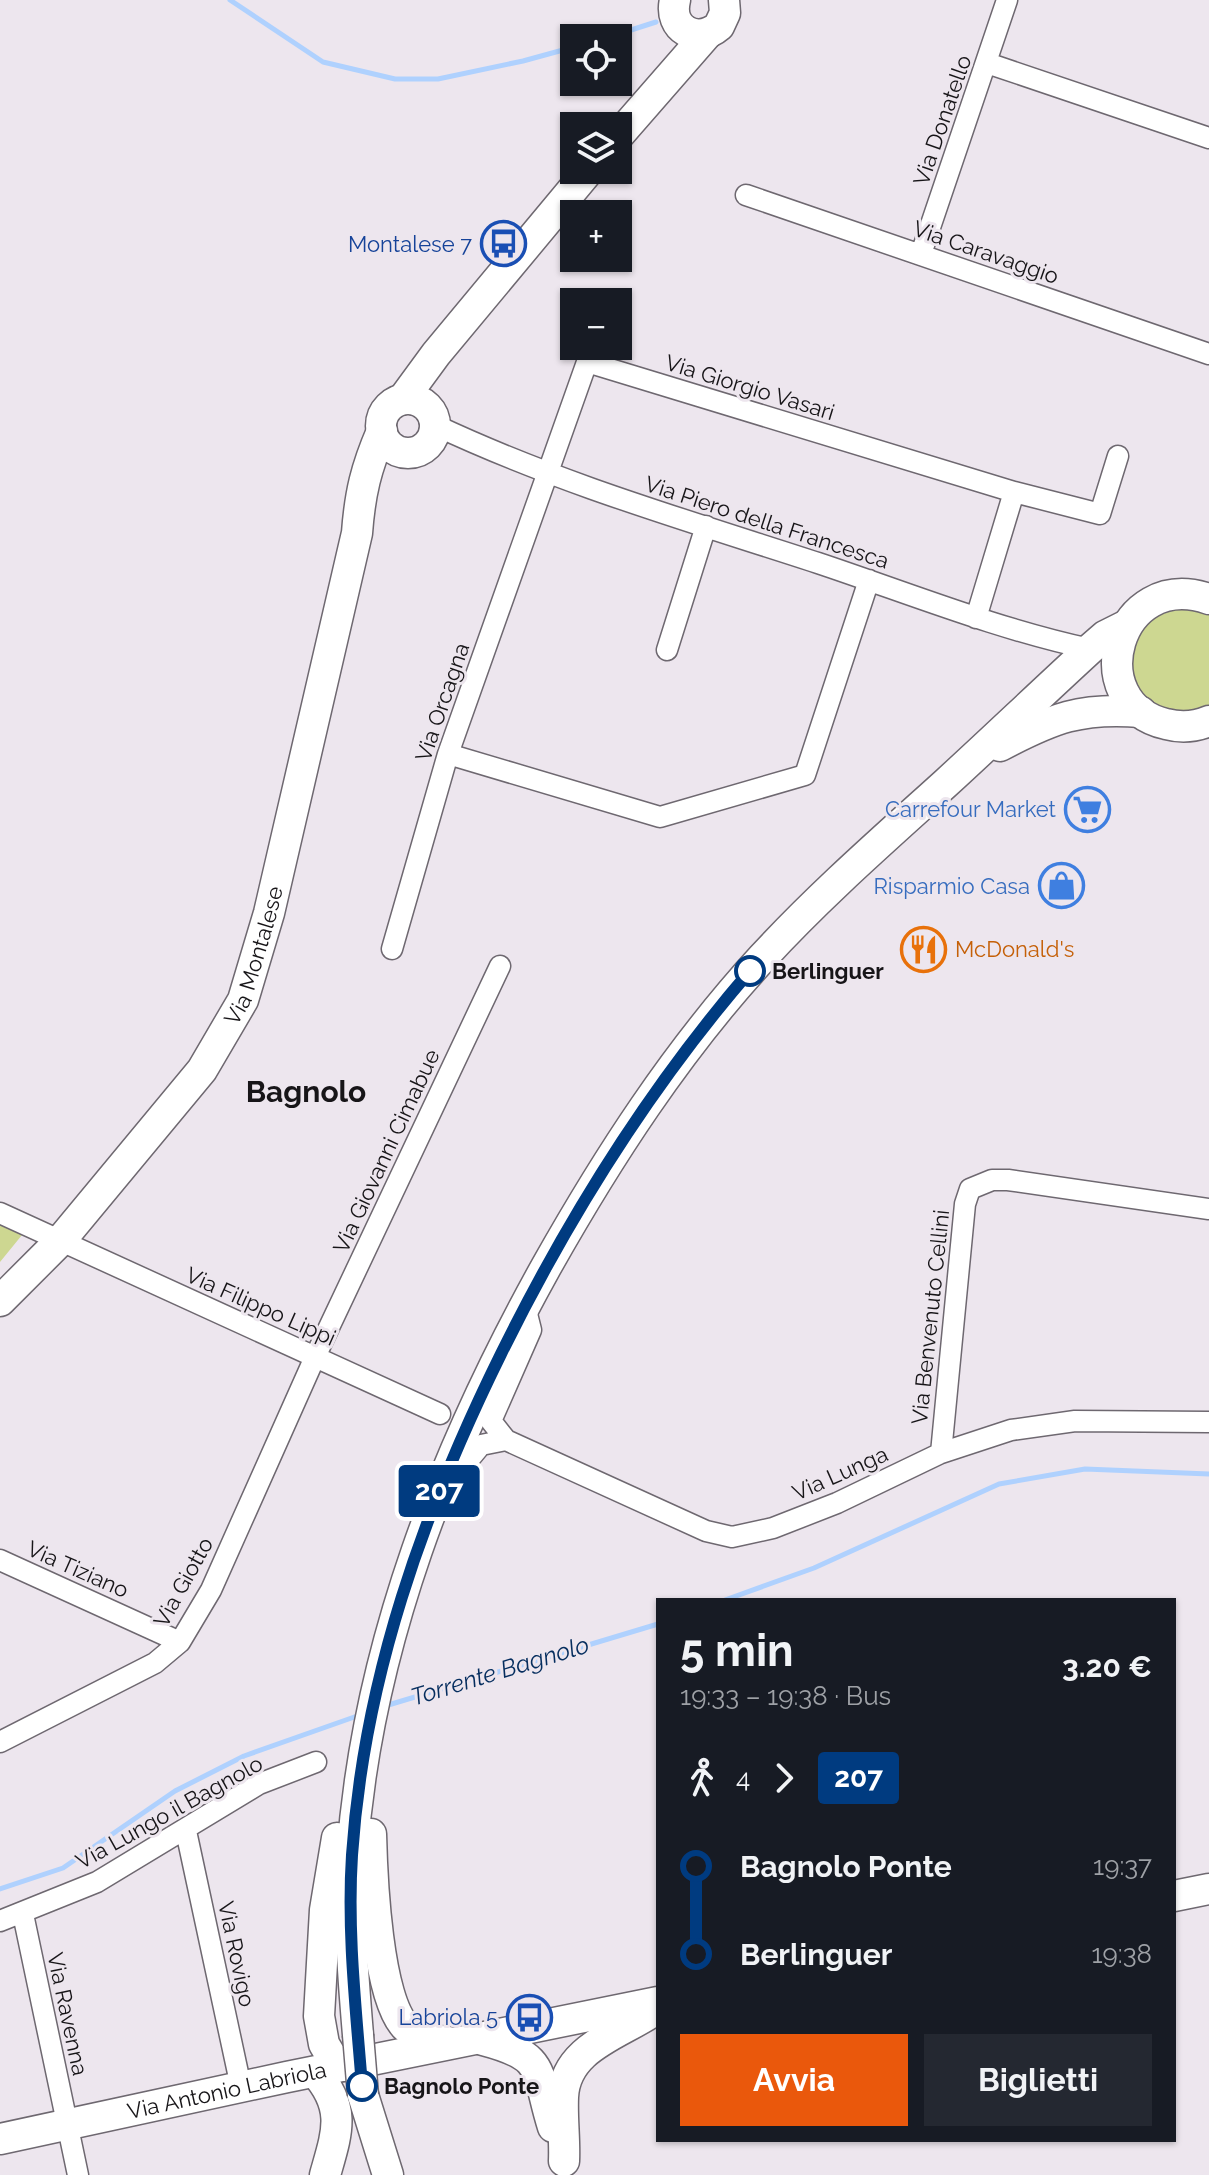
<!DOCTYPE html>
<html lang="it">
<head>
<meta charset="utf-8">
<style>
  body { margin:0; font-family:Raleway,sans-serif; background:#242831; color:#f1f3f6; height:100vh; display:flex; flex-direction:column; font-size:30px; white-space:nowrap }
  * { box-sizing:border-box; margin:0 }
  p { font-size:26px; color:#9ea1a6 }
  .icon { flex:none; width:44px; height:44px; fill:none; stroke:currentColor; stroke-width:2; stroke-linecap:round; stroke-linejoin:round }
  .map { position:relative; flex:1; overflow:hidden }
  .sheet { position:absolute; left:656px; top:1598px; width:520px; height:544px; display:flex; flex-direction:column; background:#171b24; border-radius:0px; box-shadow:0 2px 6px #0004 }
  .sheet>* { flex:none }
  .badge { padding:0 16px; border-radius:6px; font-size:28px; line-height:52px }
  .controls { position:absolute; left:560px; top:24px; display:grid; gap:16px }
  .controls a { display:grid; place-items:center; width:72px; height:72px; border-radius:0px; background:#171b24; box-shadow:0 2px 6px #0004; font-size:40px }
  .map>.badge { position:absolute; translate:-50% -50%; box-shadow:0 0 0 4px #fff }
  .legs { display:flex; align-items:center; gap:12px; height:88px; padding:0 24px; font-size:26px }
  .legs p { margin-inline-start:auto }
  .overview { display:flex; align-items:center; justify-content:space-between; height:136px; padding:0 24px }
  h1 { font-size:44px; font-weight:700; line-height:60px }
  .primary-button { display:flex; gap:16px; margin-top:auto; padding:16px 24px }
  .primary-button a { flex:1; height:92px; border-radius:0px; background:#ea580c; color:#fff; font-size:32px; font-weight:700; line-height:92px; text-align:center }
  .primary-button a+a { background:#242831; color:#f1f3f6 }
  ul { padding:0 24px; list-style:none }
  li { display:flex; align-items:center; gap:28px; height:88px; font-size:30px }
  li i { display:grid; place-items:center; width:12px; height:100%; margin:0 10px; background:currentColor }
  li i::after { content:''; width:20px; height:20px; margin:-10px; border:6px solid; border-radius:50%; background:#171b24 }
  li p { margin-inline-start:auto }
  li:first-child i { background:linear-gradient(#0000 50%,currentColor 0) }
  li:last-child i { background:linear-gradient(currentColor 50%,#0000 0) }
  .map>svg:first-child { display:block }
  .green { fill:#cdd791 }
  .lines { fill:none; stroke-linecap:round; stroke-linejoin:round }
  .stream { stroke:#afd1fe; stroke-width:5 }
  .street-casing { stroke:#6e6870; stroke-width:23 }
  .secondary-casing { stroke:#6e6870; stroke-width:33 }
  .street { stroke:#fff; stroke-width:20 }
  .secondary { stroke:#fff; stroke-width:30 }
  .secondary-bridge-casing { stroke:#6e6870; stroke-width:33; stroke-linecap:butt }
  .secondary-bridge { stroke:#fff; stroke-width:30 }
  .line-1-casing { stroke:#fff; stroke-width:18 }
  .line-1 { stroke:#003b80; stroke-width:12 }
  .stop-1-dot { fill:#fff; stroke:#003b80; stroke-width:4 }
  .labels { text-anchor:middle; stroke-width:6; stroke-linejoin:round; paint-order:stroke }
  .street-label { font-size:22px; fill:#171518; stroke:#ede6ee }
  .transit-label { font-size:22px; fill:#164399; stroke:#ede6ee; text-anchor:end }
  .shop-label { font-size:22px; fill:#366cbe; stroke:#ede6ee; text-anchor:end }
  .food-label { font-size:22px; fill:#c56008; stroke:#ede6ee; text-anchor:start }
  .stop-label { font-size:22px; font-weight:bold; fill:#171518; stroke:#ede6ee; text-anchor:start }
  .water-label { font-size:24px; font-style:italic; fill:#052d5e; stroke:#ede6ee }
  .district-label { font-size:30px; font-weight:bold; fill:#171518; stroke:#ede6ee }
</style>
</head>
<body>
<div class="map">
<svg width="1209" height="2175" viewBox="0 0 1209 2175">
  <rect width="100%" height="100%" fill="#ede6ee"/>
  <path class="green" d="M 1159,606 L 1209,607 L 1209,713 L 1161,716 L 1126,679 L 1131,629 Z
    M 0,1225 L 22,1235 L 0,1262 Z"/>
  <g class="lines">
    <path class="stream" d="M 230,0 L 323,62 L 395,79 L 438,79 L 523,61 L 574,47
      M 606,38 L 656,22
      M 725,1600 L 814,1568 L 999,1484 L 1085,1469 L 1209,1474
      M 385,1706 L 658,1624
      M 0,1889 L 63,1868 L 175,1791 L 244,1756 L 360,1715"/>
    <defs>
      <path id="street" d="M 987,63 L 1209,138
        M 746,195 L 1209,354
        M 921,254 L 1007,0
        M 435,425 C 558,483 689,521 818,563 C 908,593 997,629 1090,649
        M 1014,492 L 1100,514 L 1118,456
        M 667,650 L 706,526
        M 448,754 L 660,817 L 805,775 L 869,580
        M 392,949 L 448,754 L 587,362 L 1014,492 L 976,618
        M 0,1213 L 440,1414
        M 525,1306 L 531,1330 L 491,1421 L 506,1440 L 706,1531 L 732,1537 L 773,1528 L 837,1503 L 941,1453 L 1011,1430 L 1075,1421 L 1209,1422
        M 941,1453 L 965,1204 L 970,1189 L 992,1180 L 1008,1180 L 1209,1209
        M 451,1481 L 481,1445 L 506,1440
        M 0,1560 L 180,1642
        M 0,1742 L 155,1663 L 180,1642 L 211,1590 L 315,1357 L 500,966
        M 186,1831 L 241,2087
        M 23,1914 L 78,2175
        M 0,1921 L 97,1882 L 259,1784 L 316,1762"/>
      <g id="secondary">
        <path d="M 675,0 C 668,29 697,45 719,26 L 725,13 L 724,0"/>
        <path d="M 618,136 L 707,34"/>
        <path d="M 403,399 L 436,354 L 589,170"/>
        <circle cx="408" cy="426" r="27"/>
        <path d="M 1209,599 C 1116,567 1080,704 1166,724 C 1181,728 1195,727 1209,721"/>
        <path d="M 1000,746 C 1053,718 1081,707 1141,712"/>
        <path id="s1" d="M 0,1301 L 61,1240 L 202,1070 L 243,1000 L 269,913 L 357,533 C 360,493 366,468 382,431"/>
        <path d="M 371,1834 C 372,1875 377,2002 407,2028 C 418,2038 434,2039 448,2042"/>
        <path d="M 337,1838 L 325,1910 L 319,2016 L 324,2044 L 331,2056 L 344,2066"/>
        <path d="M 1174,1896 L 1209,1889"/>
        <path d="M 358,2035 C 353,1975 348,1915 352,1855 C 367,1646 445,1449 546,1267 C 608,1157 676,1052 762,958 C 819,896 883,840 946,783 C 994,739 1042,693 1090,649 L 1105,636 L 1125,626"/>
        <path d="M 483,2040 C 548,2057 535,2070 553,2127"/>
        <path d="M 315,2072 C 347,2108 337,2133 325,2175"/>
        <path d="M 363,2095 L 388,2175"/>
        <path id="s2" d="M 0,2139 L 287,2077 L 658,2002"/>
        <path d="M 564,2161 C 565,2140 562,2119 563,2097 C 565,2047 621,2034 655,2010"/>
      </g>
    </defs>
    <use href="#street" class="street-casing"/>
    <use href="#secondary" class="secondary-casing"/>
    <use href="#street" class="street"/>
    <use href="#secondary" class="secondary"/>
    <defs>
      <path id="secondary-bridge" d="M 358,2035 L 363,2095"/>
    </defs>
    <use href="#secondary-bridge" class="secondary-bridge-casing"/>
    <use href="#secondary-bridge" class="secondary-bridge"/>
  </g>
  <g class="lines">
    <defs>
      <path id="line-1" d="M 362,2086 C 356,2009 347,1932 352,1855 C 364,1678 423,1512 501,1354 C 569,1216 649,1088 750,971"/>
    </defs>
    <use href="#line-1" class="line-1-casing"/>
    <use href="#line-1" class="line-1"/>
  </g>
  <defs>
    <symbol id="bus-ring" viewBox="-11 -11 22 22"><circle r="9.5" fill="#ede6ee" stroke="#1a4fb4" stroke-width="1.5"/><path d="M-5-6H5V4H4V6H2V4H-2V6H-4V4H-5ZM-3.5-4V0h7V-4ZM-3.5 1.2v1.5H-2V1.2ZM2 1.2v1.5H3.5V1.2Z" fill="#1a4fb4"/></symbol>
    <symbol id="supermarket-ring" viewBox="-11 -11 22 22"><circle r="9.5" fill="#ede6ee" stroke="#3f7fe0" stroke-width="1.5"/><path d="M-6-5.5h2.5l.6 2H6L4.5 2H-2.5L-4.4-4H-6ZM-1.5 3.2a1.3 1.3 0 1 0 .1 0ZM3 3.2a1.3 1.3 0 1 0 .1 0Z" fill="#3f7fe0"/></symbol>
    <symbol id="shop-ring" viewBox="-11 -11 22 22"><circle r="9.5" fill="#ede6ee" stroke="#3f7fe0" stroke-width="1.5"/><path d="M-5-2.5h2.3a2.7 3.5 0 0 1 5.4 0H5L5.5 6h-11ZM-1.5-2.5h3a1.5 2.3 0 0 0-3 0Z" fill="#3f7fe0"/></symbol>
    <symbol id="restaurant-ring" viewBox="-11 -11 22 22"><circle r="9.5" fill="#ede6ee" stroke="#e8710a" stroke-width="1.5"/><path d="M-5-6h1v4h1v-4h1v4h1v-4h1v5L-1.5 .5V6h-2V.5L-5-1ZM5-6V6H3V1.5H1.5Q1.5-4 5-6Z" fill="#e8710a"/></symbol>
  </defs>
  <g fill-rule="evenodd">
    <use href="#bus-ring" x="478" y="218" width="51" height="51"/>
    <use href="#supermarket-ring" x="1062" y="784" width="51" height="51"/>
    <use href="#shop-ring" x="1036" y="860" width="51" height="51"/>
    <use href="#restaurant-ring" x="898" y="924" width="51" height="51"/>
    <use href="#bus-ring" x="504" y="1992" width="51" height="51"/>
  </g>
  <g class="stop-1-dot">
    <circle cx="750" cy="971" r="14"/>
    <circle cx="362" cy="2086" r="14"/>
  </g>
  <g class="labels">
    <g class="street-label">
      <text transform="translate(942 120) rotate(-71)" y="8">Via Donatello</text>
      <text transform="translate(986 252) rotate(19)" y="8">Via Caravaggio</text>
      <text transform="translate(750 387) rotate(17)" y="8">Via Giorgio Vasari</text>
      <text transform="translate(767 522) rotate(18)" y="8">Via Piero della Francesca</text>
      <text transform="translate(442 702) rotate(-71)" y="8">Via Orcagna</text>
      <text dy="8" stroke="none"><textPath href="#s1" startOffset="434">Via Montalese</textPath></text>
      <text transform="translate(386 1151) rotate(-65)" y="8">Via Giovanni Cimabue</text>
      <text transform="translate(261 1306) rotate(24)" y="8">Via Filippo Lippi</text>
      <text transform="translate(930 1317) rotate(-84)" y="8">Via Benvenuto Cellini</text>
      <text transform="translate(840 1473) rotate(-24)" y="8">Via Lunga</text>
      <text transform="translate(78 1569) rotate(24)" y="8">Via Tiziano</text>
      <text transform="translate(183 1582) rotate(-61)" y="8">Via Giotto</text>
      <text transform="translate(169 1812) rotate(-29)" y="8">Via Lungo il Bagnolo</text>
      <text transform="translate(237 1954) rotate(78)" y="8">Via Rovigo</text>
      <text transform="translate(68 2014) rotate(78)" y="8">Via Ravenna</text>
      <text dy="8" stroke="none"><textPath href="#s2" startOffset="232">Via Antonio Labriola</textPath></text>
    </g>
    <g class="transit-label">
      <text x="472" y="252">Montalese 7</text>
      <text x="498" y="2025">Labriola 5</text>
    </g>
    <g class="shop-label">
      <text x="1056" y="817">Carrefour Market</text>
      <text x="1030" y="894">Risparmio Casa</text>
    </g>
    <g class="food-label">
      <text x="955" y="957">McDonald's</text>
    </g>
    <g class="stop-label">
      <text x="772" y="979">Berlinguer</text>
      <text x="384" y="2094">Bagnolo Ponte</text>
    </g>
    <g class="water-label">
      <text transform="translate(500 1671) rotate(-17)" y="8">Torrente Bagnolo</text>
    </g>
    <g class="district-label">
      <text x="306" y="1102">Bagnolo</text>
    </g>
  </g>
</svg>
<div class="controls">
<a><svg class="icon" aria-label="locate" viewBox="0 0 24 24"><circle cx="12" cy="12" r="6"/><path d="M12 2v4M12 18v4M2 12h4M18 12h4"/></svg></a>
<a><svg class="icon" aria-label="layers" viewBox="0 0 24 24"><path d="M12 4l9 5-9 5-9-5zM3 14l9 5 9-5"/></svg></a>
<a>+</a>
<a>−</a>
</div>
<b class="badge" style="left:439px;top:1491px;background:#003b80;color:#fff">207</b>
<section class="sheet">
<div class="overview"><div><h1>5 min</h1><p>19:33 – 19:38 · Bus</p></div><b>3.20 €</b></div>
<div class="legs"><svg class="icon" aria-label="walk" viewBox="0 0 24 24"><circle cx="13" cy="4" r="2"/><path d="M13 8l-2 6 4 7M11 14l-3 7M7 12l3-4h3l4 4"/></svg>4<svg class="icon" aria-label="forward" viewBox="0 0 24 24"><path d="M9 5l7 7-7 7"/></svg><b class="badge" style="background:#003b80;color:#fff">207</b></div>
<ul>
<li><i style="color:#003b80"></i><b>Bagnolo Ponte</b><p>19:37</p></li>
<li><i style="color:#003b80"></i><b>Berlinguer</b><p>19:38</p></li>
</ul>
<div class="primary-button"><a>Avvia</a><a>Biglietti</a></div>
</section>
</div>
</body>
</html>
